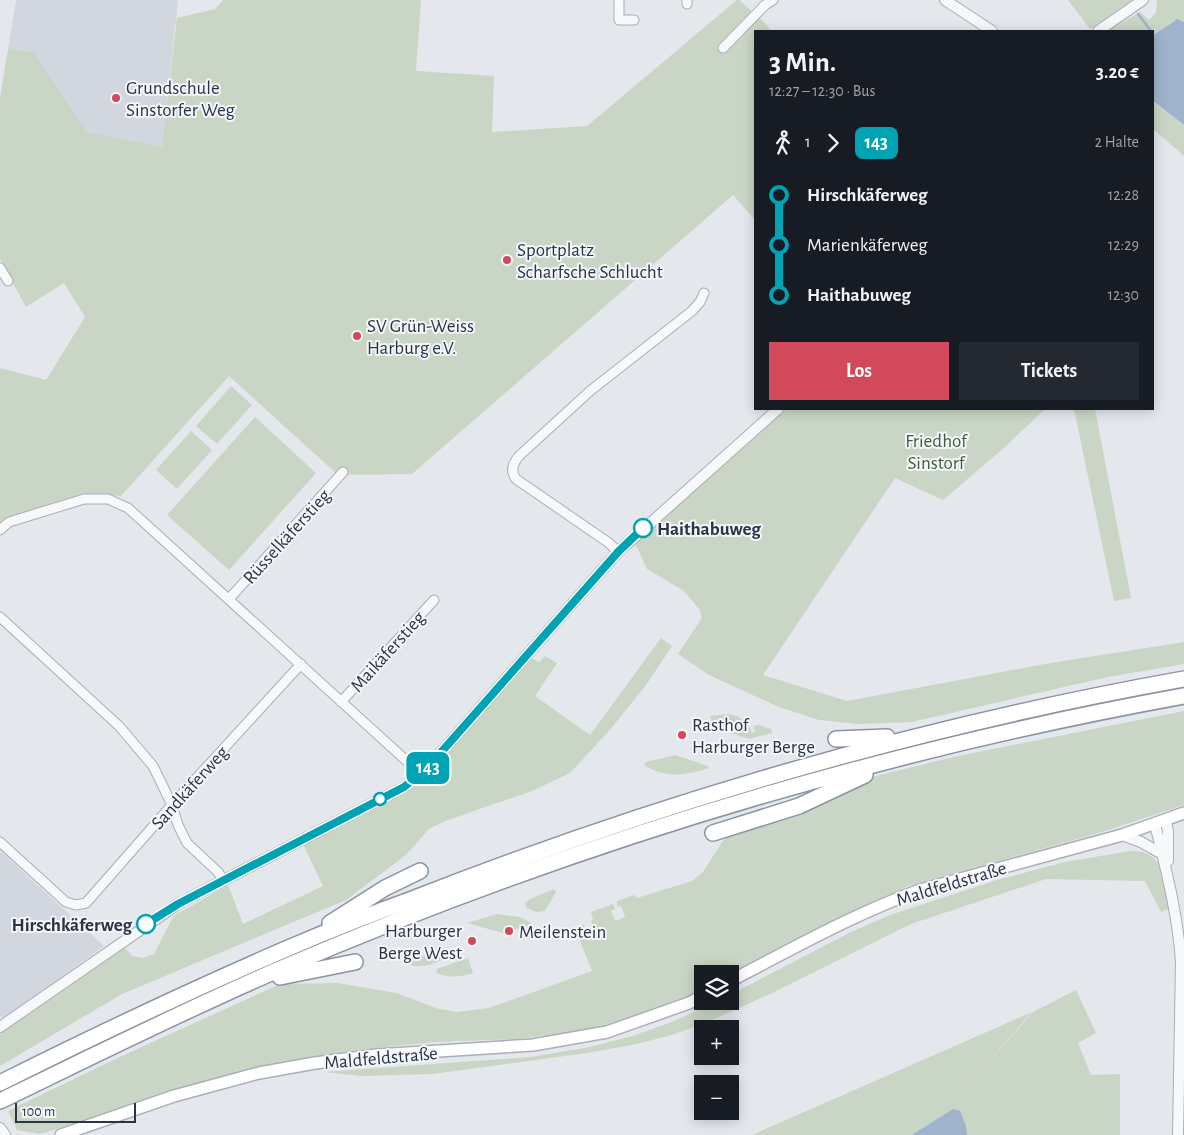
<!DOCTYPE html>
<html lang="de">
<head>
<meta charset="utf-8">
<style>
  body { margin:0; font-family:"Alegreya Sans",sans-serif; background:#242831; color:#f1f3f6; height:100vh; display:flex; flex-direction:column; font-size:19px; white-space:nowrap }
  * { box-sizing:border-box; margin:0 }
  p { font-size:16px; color:#9ea1a6 }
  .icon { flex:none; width:28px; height:28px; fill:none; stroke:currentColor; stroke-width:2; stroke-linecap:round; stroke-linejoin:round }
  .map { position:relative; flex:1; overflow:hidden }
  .panel { position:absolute; left:754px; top:30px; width:400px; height:380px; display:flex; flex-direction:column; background:#171b24; border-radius:0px; box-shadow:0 2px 12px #0003 }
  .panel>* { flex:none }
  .badge { padding:0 10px; border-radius:8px; font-size:18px; line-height:32px }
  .tools { position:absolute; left:694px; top:965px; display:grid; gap:10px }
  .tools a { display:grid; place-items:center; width:45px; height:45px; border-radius:0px; background:#171b24; box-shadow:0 2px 12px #0003; font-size:25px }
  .scale { position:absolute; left:15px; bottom:12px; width:121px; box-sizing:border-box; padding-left:5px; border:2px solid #2b3445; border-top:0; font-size:14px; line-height:18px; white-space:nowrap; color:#2b3445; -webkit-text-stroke:4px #f4f6f9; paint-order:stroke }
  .map>.badge { position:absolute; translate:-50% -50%; box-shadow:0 0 0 2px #fff }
  .legs { display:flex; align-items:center; gap:8px; height:55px; padding:0 15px; font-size:16px }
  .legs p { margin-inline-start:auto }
  .overview { display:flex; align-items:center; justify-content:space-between; height:85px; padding:0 15px }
  h1 { font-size:28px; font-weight:700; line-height:38px }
  .button { display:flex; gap:10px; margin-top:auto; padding:10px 15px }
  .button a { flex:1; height:58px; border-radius:0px; background:#d1495b; color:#fff; font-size:20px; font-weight:700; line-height:58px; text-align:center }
  .button a+a { background:#242831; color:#f1f3f6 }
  ul { padding:0 15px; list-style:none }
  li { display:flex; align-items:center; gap:18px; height:50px; font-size:19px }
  li i { display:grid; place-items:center; width:8px; height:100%; margin:0 6px; background:currentColor }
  li i::after { content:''; width:12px; height:12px; margin:-6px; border:4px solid; border-radius:50%; background:#171b24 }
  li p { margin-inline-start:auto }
  li:first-child i { background:linear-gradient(#0000 50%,currentColor 0) }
  li:last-child i { background:linear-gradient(currentColor 50%,#0000 0) }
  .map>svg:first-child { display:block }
  .built { fill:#d2d6de }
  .green { fill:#c9d6c5 }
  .water { fill:#9fb4cc }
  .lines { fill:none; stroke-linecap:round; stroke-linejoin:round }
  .stream { stroke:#9fb4cc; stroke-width:2.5 }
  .minor-casing { stroke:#a9aeb7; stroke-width:11 }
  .tertiary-casing { stroke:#a9aeb7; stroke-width:12 }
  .secondary-casing { stroke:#a9aeb7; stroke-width:14 }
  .motorway-casing { stroke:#8b94a3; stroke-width:18 }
  .minor { stroke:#f7f8fa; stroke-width:9 }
  .tertiary { stroke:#f7f8fa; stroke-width:10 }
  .secondary { stroke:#fff; stroke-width:11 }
  .motorway { stroke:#fff; stroke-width:15 }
  .line-1-casing { stroke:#fff; stroke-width:11 }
  .line-1 { stroke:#00a3b4; stroke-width:8 }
  .poi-dot { fill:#d1495b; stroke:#f4f6f9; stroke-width:2 }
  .stop-1-dot { fill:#fff; stroke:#00a3b4; stroke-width:2.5 }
  .labels { text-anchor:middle; stroke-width:4; stroke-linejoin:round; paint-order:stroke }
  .poi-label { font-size:19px; fill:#2b3445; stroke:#f4f6f9; text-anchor:start }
  .park-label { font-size:19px; fill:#3f6138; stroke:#f4f6f9 }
  .stop-label { font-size:19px; font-weight:bold; fill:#2b3445; stroke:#f4f6f9; text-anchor:start }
  .street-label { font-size:19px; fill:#2b3445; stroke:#f4f6f9 }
</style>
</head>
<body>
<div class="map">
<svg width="1184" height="1135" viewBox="0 0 1184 1135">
  <rect width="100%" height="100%" fill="#e4e7ec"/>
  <path class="built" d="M 16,0 L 178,0 L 162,147 L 87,132 L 34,52 L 8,49 Z
    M 0,851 L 104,946 L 4,1019 L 0,1016 Z"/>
  <path class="green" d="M 223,0 L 421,0 L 416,71 L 494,76 L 492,132 L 587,126 L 737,0 L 739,0 L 763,21 L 771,31 L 755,31 L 755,220 L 733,195 L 412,474 L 338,475 L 229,376 L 121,496 L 81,494 L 8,518 L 0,524 L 0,368 L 46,380 L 85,317 L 64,283 L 26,307 L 0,259 L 0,98 L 8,49 L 34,52 L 87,132 L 162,147 L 177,18 L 215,9 Z
    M 1068,0 L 1132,0 L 1090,29 Z
    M 1157,0 L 1184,0 L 1184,22 L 1174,20 L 1153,35 L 1152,31 L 1107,31 L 1140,12 L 1149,20 L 1156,13 Z
    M 1152,101 L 1184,125 L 1184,156 L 1153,129 Z
    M 231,386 L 252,405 L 217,444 L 196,426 Z
    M 786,409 L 1045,409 L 1006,446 L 943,500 L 895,478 L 763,675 L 847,701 L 1045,664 L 1184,642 L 1184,664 L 1108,677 L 912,722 L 858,724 L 819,720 L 779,707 L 709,675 L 678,654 L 702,618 L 700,610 L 684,591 L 647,569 L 635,543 Z
    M 1074,409 L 1095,409 L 1131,598 L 1114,601 Z
    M 255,417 L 316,473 L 229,570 L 167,515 Z
    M 191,431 L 212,450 L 177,489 L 156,470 Z
    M 661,638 L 672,646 L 646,685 L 609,731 L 570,773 L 532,791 L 445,821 L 429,829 L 406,855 L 346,900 L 122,994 L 0,1066 L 0,1034 L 125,948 L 132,956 L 143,958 L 154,954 L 173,917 L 177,914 L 228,885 L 243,924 L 323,886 L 303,844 L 411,789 L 432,772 L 531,658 L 539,662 L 545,656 L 557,663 L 535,696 L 590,735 Z
    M 1184,711 L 1184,805 L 1102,832 L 908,886 L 730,975 L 730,974 L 702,974 L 702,989 L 685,998 L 594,1029 L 518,1039 L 435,1042 L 357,1050 L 288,1061 L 175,1092 L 40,1134 L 17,1130 L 8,1111 L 111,1061 L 280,984 L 338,983 L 396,993 L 439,1009 L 457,1012 L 489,1008 L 592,971 L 578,936 L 581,934 L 580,926 L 583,924 L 586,932 L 594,929 L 591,921 L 593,919 L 591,912 L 613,904 L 615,909 L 611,911 L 615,921 L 625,917 L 621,906 L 617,907 L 617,901 L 634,895 L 637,898 L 692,881 L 703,872 L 722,842 L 733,832 L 799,811 L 876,776 L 958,756 Z
    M 728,714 L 737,716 L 743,720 L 741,723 L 716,731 L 710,716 Z
    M 759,725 L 771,729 L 772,733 L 749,739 L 731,733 L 750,727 L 752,733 L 755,732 L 753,726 Z
    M 675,755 L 708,766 L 709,768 C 687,775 664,779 644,765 L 646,762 Z
    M 1130,851 C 1135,851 1141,851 1145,853 C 1166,860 1166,891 1169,909 L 1161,912 L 1145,881 L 1046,879 L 911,924 L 770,994 L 712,1020 L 675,1034 L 637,1044 L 587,1053 L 433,1074 L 362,1076 L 323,1072 L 531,1057 L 590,1047 L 629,1037 L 672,1022 L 717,1001 L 730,1001 L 730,995 L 849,933 L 890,915 L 997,880 L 1065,862 Z
    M 554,889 L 556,892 L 545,911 L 536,912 L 527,908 L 525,903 L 530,899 Z
    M 497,914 L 520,917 L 531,923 L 530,925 L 503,933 L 467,923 Z
    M 431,953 L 440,953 L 448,957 C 436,963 421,970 408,964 L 408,962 Z
    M 468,958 L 473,973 C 461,977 448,978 436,973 L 437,969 Z
    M 1076,990 L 1096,1033 L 1078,1043 L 1091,1075 L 1120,1074 L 1120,1135 L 752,1135 L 1032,1012 L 962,1092 L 1033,1012 Z"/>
  <path class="water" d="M 1177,19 L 1184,22 L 1184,125 L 1153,101 L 1153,35 Z
    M 953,1109 L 960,1111 L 966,1126 L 967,1135 L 912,1135 Z"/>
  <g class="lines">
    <path class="stream" d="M 1138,14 L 1151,31"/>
    <defs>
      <path id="minor" d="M 619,0 L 619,20 L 634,20
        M 687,4 L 687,0
        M 723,48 L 765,5 L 773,0
        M 0,268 L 8,281
        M 0,530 L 9,522 L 84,499 L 108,499 L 128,508 L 421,774
        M 618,552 L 609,543 L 516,479 C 510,471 513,463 519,456 L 590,391 L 692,311 L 700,302 L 704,293
        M 229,599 L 343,472
        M 0,617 L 119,726 L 153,766 L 172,805 L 178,825 L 187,843 L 218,872 L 223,880
        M 341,702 L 434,600
        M 0,842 L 66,902 L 76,905 L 86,903 L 172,805 L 301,664"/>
      <path id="tertiary" d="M 945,0 L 992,31
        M 1098,31 L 1143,0
        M 1166,820 L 1168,832 L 1168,861
        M 1155,824 C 1166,870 1178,915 1181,962 L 1178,1135
        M 1122,835 L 1141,842 L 1162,854
        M 0,1027 L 178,904 L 404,787 L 429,766 L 618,552 L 778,409
        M 0,1128 L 5,1135"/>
      <path id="secondary" d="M 730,981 C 792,949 854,914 920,890 L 1122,835 L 1184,813
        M 61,1135 L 174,1096 L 259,1073 L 315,1063 L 376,1055 L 533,1045 L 607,1032 L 689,1003 L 702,996"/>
      <path id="motorway" d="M 836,739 L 887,737
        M 713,833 L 799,806 L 865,775
        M 330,923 L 385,888 L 420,871
        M 280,977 L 355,962
        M 0,1083 C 94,1036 189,991 286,949 C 328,931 371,914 415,898 C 663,801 921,726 1184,679
        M 0,1101 C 93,1056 185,1010 280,969 C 569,845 875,752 1184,696"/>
    </defs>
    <use href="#minor" class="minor-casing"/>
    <use href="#tertiary" class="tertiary-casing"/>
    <use href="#secondary" class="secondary-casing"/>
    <use href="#motorway" class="motorway-casing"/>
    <use href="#minor" class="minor"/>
    <use href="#tertiary" class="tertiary"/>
    <use href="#secondary" class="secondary"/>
    <use href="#motorway" class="motorway"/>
  </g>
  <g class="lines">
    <defs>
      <path id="line-1" d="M 146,924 L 178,904 L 404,787 L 429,766 L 618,552 L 643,528"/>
    </defs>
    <use href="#line-1" class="line-1-casing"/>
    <use href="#line-1" class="line-1"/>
  </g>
  <g class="poi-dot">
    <circle cx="116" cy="98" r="5"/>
    <circle cx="507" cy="260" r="5"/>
    <circle cx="357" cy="336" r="5"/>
    <circle cx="682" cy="735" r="5"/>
    <circle cx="509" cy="931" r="5"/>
    <circle cx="472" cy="941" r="5"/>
  </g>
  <g class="stop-1-dot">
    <circle cx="643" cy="528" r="9"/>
    <circle cx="380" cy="799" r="6"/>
    <circle cx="146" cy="924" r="9"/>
  </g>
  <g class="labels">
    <g class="poi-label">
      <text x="126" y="94">Grundschule<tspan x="126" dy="22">Sinstorfer Weg</tspan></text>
      <text x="517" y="256">Sportplatz<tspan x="517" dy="22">Scharfsche Schlucht</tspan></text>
      <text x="367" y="332">SV Grün-Weiss<tspan x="367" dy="22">Harburg e.V.</tspan></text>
      <text x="692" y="731">Rasthof<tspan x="692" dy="22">Harburger Berge</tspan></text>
      <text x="462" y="937" text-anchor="end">Harburger<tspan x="462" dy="22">Berge West</tspan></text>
      <text x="519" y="938">Meilenstein</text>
    </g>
    <g class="park-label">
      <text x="936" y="447">Friedhof<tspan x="936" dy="22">Sinstorf</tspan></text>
    </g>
    <g class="stop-label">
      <text x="657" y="535">Haithabuweg</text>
      <text x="132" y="931" text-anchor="end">Hirschkäferweg</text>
    </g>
    <g class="street-label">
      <text transform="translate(286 536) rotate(-48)" y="7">Rüsselkäferstieg</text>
      <text transform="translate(387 651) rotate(-48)" y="7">Maikäferstieg</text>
      <text transform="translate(189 787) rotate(-48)" y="7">Sandkäferweg</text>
      <text transform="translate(951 883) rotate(-17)" y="7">Maldfeldstraße</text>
      <text transform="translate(381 1057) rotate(-5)" y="7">Maldfeldstraße</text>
    </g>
  </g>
</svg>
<div class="tools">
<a><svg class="icon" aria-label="layers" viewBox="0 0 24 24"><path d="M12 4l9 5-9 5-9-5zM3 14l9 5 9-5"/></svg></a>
<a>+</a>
<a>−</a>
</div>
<div class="scale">100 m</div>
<b class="badge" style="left:428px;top:768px;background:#00a3b4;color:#fff">143</b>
<section class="panel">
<div class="overview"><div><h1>3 Min.</h1><p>12:27 – 12:30 · Bus</p></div><b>3.20 €</b></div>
<div class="legs"><svg class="icon" aria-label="walk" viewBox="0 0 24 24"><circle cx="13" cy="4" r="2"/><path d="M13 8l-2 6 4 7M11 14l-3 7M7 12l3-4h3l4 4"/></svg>1<svg class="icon" aria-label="forward" viewBox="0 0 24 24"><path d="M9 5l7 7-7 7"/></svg><b class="badge" style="background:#00a3b4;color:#fff">143</b><p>2 Halte</p></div>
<ul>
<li><i style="color:#00a3b4"></i><b>Hirschkäferweg</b><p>12:28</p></li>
<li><i style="color:#00a3b4"></i><span>Marienkäferweg</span><p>12:29</p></li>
<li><i style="color:#00a3b4"></i><b>Haithabuweg</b><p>12:30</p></li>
</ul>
<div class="button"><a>Los</a><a>Tickets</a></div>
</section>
</div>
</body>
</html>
